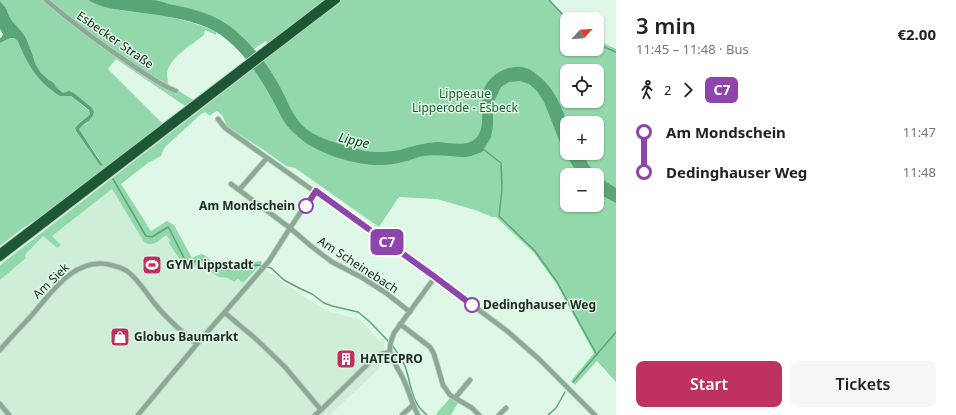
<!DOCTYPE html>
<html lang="en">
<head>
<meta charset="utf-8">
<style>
  body { margin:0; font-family:"Noto Sans",sans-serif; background:#f6f6f6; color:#222; height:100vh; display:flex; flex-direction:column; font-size:15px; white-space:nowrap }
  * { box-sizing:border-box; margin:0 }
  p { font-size:13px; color:#767676 }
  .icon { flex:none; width:22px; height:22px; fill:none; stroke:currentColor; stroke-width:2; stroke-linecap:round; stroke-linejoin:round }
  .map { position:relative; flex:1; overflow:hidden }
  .sheet { display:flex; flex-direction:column; background:#fff; width:340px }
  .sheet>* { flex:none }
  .badge { padding:0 8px; border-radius:6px; font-size:14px; line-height:26px }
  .needle { width:26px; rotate:64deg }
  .fabs { position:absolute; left:560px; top:12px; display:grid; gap:8px }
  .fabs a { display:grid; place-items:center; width:44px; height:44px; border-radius:8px; background:#fff; box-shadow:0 1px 3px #0004; font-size:20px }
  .map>.badge { position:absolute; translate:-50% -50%; box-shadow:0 0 0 2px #fff }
  .legs { display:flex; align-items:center; gap:6px; height:44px; padding:0 20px; font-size:13px }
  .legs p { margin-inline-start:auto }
  .head { display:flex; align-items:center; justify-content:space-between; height:68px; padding:0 20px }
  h1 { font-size:22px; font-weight:600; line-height:30px }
  .cta { display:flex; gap:8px; margin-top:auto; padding:8px 20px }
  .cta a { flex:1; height:46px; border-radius:8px; background:#be3161; color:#fff; font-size:16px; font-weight:600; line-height:46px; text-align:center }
  .cta a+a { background:#f6f6f6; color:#222 }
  ul { padding:0 20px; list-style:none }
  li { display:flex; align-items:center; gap:14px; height:40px; font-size:15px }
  li i { display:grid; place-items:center; width:6px; height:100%; margin:0 5px; background:currentColor }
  li i::after { content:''; width:10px; height:10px; margin:-5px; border:3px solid; border-radius:50%; background:#fff }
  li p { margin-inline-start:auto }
  li:first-child i { background:linear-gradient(#0000 50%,currentColor 0) }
  li:last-child i { background:linear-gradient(currentColor 50%,#0000 0) }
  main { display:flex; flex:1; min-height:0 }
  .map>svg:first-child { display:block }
  .built { fill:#cfeed8 }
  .green { fill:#93d8ab; fill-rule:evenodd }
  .water { fill:#5aa576 }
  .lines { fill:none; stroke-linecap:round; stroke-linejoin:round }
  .stream { stroke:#5aa576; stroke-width:1.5 }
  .minor-casing { stroke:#bdd2c3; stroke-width:6 }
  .highway-casing { stroke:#bdd2c3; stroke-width:8 }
  .minor { stroke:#8baa95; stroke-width:4.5 }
  .highway { stroke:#1d5736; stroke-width:6 }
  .line-1-casing { stroke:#fff; stroke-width:9 }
  .line-1 { stroke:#8e44ad; stroke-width:6 }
  .stop-1-dot { fill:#fff; stroke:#8e44ad; stroke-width:2 }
  .labels { text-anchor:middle; stroke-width:3; stroke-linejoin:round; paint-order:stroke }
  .street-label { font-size:12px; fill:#212a24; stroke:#dff7e6 }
  .park-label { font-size:12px; fill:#245b3b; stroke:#dff7e6 }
  .stop-label { font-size:12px; font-weight:bold; fill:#212a24; stroke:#dff7e6; text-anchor:end }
  .poi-label { font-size:12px; font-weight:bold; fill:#212a24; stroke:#dff7e6; text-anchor:start }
  .water-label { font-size:13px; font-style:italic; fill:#014022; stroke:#dff7e6 }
</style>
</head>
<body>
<main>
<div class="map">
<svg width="616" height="415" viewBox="0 0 616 415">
  <rect width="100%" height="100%" fill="#dff7e6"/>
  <path class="built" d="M 112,189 L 144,242 L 148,244 L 152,245 L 166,234 L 170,240 L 175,254 L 181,260 L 185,266 L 200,261 L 214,274 L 219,277 L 228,278 L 234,282 L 237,279 L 243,283 L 256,270 L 269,272 L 307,299 L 328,311 L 357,319 L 363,323 L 380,341 L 384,337 L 384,364 L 330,415 L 0,415 L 0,280 L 26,258 L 25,255 L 43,235 L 57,248 L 52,236 Z"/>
  <path class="green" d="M 0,0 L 88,0 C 109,11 133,11 157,15 C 177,18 198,23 216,32 L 216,35 L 205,30 L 204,35 C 192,45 169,57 167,74 C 167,77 168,81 168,84 L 193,100 L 185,106 L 116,59 L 108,69 L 162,123 L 162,125 L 46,214 L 23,228 L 0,246 L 0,43 C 6,40 12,35 17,40 C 28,65 36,81 60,96 L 71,96 L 89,111 L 90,114 C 86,119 78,122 75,128 L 76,131 L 98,161 L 100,160 L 79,129 L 80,127 L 87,123 L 94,112 L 74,93 L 63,93 L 56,87 L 54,83 L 49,80 L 41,73 L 36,65 L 32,53 L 26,38 L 22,32 L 13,22 L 9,16 L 6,8 L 0,1 Z
    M 151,0 L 326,0 L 268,45 L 266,41 L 254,49 L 240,34 L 225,23 L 206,14 L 187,8 Z
    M 342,0 L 549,0 L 569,19 L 567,19 L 567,49 L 597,49 L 597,40 L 616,49 L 616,382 L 597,361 L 575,385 L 571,381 L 594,353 L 556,283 L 534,253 L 496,217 L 492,217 L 475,210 L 437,199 L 399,197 L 379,227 L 295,168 L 286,166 L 261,148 L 229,128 C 223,122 226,116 217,111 L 213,113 L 210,116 L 205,112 L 201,114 L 164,148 L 161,156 L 148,163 L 121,184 L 151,231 L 167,221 L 174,225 L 192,258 C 194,257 198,255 201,254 C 205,254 212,262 217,264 C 220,265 223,266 226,266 C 238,268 249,262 261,261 L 262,263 L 243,283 L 238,279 L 234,282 L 228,278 L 219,277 L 214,274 L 200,262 L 193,268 C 191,268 189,268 187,267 C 183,266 172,248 169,243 L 170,240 L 166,235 C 159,240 153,248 144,242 L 112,189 L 52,236 L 61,245 L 57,248 L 43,236 L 25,255 L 26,258 L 0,280 L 0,265 ZM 567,71 L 597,71 L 597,101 L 567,101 ZM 567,123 L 597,123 L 597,153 L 567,153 ZM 567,175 L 597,175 L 597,205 L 567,205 Z
    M 450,398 L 458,403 L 451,415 L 438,415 L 436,414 Z"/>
  <path class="water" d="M 88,0 C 109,0 130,0 151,0 C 157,0 163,2 169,4 C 188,8 209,12 225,23 C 247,37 268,64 280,87 C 287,99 292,115 302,125 C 315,138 334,142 350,147 C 355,148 360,150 365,151 C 376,153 389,152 400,150 C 412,146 424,143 437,142 C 448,142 467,148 476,138 C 487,127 479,104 484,89 C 487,80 497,72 506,69 C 509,68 513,67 516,67 C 522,66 531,69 536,74 C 555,88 559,103 568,123 L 567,123 L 567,153 L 582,153 L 588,164 L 596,175 L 578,175 L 578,174 L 563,150 L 544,102 L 537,91 L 529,84 L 520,81 L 509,82 L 501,87 L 493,104 L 493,126 L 491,137 L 487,144 L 482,152 L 471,156 L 465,157 C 452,157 436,154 423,156 C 416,157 410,161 403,162 C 396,164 388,165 382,165 C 355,166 314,153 295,134 C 287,127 282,119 278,110 C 263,82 244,49 216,32 C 193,18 155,15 128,11 C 113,9 102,8 88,0 Z
    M 0,1 L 6,8 L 9,16 L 13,22 L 22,32 L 26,38 L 32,53 L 36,65 L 41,73 L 49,80 L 54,83 L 56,87 L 63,93 L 69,91 L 74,93 L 92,108 L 94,112 C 92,121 84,123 79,129 L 103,166 L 100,165 L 76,131 L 75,128 C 79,122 86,119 90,114 L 89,110 L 71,96 L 60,96 C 36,81 28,65 17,40 C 12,35 6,40 0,43 L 0,38 L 2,37 L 3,34 L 0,29 Z
    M 597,176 L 608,183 L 616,188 L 616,203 L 597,193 Z"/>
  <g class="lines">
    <path class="stream" d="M 549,0 L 567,19
      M 597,44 L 616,52
      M 483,149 L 501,163 L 502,189 L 499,216 L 535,251 L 557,282 L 597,355
      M 113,179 L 146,236 L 152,237 L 168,227 L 169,228 L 184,258 L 188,263 L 194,262 L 199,259 L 203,260 L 214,267 L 225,270 L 231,270 L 241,267 L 258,265 L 271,268 L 284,280 L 299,288 L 312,294 L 324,303 L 332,306 L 358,312 L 370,322 L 389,342
      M 392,345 C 396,351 401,357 404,364 C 412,382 409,401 427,415
      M 573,382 L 616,332
      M 548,415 L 556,408 L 565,392"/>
    <defs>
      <path id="minor" d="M 46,0 C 75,25 106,48 138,69 C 150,77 162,86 176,91
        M 218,119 L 225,128 L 435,277 L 507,331 L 539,359 L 595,415
        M 231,184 L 290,228 L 311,246 L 332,262 L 361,277 L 386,293 L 410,312
        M 239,190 L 267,158
        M 225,313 L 256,339 L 285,367 L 321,410
        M 400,324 L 430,347 L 434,354 L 443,385 L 450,395 L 472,408 L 479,415
        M 0,350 C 10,338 22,326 33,314 C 52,291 76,256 111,265 C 116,266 122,268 127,271 C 139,280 146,293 155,304 C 167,319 182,332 197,344
        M 455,398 L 470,380
        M 0,404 L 9,415
        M 138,415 L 197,344 L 269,261 L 290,228 L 315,191
        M 315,415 L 321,410 L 372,360 L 381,354 L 390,352
        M 402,415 L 413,405
        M 418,415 C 412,404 410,394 405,383 C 401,372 392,362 390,351 C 389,345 392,339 394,333 L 435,277
        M 499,415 L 506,408"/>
      <path id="highway" d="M 0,252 L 330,0
        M 0,258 L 337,0"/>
    </defs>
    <use href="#minor" class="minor-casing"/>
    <use href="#highway" class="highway-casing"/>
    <use href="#minor" class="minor"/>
    <use href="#highway" class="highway"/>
  </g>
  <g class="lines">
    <defs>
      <path id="line-1" d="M 306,206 L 316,191 L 435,277 L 472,305"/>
    </defs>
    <use href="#line-1" class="line-1-casing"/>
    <use href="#line-1" class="line-1"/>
  </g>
  <defs>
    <symbol id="stadium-square" viewBox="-11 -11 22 22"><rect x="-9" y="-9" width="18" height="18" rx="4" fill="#be3161" stroke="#dff7e6"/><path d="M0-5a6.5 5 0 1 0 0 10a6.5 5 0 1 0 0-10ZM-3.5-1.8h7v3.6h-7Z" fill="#fff"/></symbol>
    <symbol id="shop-square" viewBox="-11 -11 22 22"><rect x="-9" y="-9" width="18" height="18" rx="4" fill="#be3161" stroke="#dff7e6"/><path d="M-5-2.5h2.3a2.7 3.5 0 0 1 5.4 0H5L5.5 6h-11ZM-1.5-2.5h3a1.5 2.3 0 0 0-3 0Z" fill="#fff"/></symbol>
    <symbol id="building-square" viewBox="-11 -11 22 22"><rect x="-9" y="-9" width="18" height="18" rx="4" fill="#be3161" stroke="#dff7e6"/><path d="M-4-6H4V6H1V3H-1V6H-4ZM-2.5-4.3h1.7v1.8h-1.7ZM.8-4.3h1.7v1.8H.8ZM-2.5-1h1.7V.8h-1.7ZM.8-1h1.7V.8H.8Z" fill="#fff"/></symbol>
  </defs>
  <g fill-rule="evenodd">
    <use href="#stadium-square" x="141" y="254" width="22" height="22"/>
    <use href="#shop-square" x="109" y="326" width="22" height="22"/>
    <use href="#building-square" x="335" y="348" width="22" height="22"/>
  </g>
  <g class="stop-1-dot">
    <circle cx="306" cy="206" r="7"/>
    <circle cx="472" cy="305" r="7"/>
  </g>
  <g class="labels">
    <g class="street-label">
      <text transform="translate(115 40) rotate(35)" y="4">Esbecker Straße</text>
      <text transform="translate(358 265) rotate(33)" y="4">Am Scheinebach</text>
      <text transform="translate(51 281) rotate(-44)" y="4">Am Siek</text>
    </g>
    <g class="park-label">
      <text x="465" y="98">Lippeaue<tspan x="465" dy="14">Lipperode - Esbeck</tspan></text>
    </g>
    <g class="stop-label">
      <text x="295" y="210">Am Mondschein</text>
      <text x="483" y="309" text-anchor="start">Dedinghauser Weg</text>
    </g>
    <g class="poi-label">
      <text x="166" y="269">GYM Lippstadt</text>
      <text x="134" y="341">Globus Baumarkt</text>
      <text x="360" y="363">HATECPRO</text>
    </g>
    <g class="water-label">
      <text transform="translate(354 140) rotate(13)" y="5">Lippe</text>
    </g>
  </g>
</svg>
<div class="fabs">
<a><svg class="needle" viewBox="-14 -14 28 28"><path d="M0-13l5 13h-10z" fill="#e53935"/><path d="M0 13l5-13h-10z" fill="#767676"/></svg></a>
<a><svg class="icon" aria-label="locate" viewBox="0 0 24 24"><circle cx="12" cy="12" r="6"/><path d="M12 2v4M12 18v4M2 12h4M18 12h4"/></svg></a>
<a>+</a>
<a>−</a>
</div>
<b class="badge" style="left:387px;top:242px;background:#8e44ad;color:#fff">C7</b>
</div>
<section class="sheet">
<div class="head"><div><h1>3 min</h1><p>11:45 – 11:48 · Bus</p></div><b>€2.00</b></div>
<div class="legs"><svg class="icon" aria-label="walk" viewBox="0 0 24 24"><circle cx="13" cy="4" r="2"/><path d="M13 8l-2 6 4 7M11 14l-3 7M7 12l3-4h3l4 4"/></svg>2<svg class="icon" aria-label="forward" viewBox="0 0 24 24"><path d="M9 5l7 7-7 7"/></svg><b class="badge" style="background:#8e44ad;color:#fff">C7</b></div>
<ul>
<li><i style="color:#8e44ad"></i><b>Am Mondschein</b><p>11:47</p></li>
<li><i style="color:#8e44ad"></i><b>Dedinghauser Weg</b><p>11:48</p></li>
</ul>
<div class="cta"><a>Start</a><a>Tickets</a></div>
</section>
</main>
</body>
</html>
